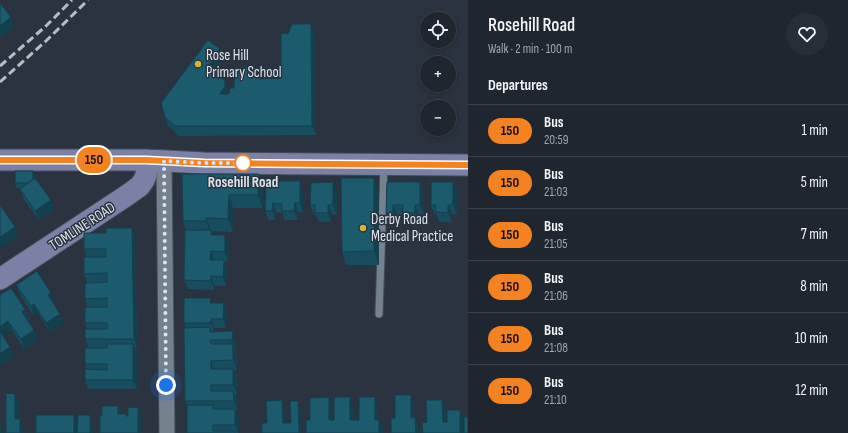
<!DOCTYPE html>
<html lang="en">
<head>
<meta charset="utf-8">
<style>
  body { margin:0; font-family:"Sofia Sans Condensed",sans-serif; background:#282e37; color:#f1f3f6; height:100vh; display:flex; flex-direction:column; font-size:15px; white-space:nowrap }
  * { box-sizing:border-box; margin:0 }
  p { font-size:13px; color:#a2a5aa }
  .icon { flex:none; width:22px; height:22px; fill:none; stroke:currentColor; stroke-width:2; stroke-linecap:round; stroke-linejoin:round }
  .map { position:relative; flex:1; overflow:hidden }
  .sheet { display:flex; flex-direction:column; background:#20262f; width:380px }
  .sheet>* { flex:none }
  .badge { padding:0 8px; border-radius:13px; font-size:14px; line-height:26px }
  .fabs { position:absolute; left:420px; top:12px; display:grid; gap:8px }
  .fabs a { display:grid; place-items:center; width:36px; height:36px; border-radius:50%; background:#20262f; box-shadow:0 2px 6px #0003,0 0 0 1px #3d434b; font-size:20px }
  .you { position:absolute; width:20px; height:20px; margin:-10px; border:3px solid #fff; border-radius:50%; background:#1a73e8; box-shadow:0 0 0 6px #1a73e833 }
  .map>.badge { position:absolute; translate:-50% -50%; box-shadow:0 0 0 2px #fff }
  h2 { padding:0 20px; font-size:15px; line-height:36px }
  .round { display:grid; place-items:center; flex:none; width:42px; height:42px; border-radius:21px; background:#282e37 }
  .head { display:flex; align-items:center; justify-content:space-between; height:68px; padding:0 20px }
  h1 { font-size:19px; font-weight:600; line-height:30px }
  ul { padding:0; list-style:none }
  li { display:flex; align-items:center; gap:12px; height:52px; padding:0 20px; border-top:1px solid #3d434b }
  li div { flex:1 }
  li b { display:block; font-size:15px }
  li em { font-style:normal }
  li .badge { min-width:44px; font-weight:700; text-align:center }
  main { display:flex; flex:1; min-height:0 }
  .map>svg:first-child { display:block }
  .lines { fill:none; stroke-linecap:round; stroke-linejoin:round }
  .lane-casing { stroke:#474f59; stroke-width:9 }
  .street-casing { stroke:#474f59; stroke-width:17 }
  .secondary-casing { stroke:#474f59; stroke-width:23 }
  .lane { stroke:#768190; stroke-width:7 }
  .street { stroke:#768190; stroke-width:15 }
  .secondary { stroke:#7b80a6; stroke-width:21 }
  .rail { stroke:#b6bdc6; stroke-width:3; stroke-dasharray:8 4; stroke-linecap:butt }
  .wall { fill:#184d5f }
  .shaded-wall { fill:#143f4d }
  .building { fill:#1c5a6e; stroke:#143f4d }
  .line-casing { stroke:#fff; stroke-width:9 }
  .line { stroke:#f58220; stroke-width:6 }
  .walk { stroke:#dee4ec; stroke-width:4; stroke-dasharray:0 7.2 }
  .poi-dot { fill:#d5b534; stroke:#2a333f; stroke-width:1.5 }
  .stop-dot { fill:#fff; stroke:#f58220; stroke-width:2 }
  .labels { text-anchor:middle; stroke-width:3; stroke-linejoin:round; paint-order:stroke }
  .poi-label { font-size:15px; fill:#dee4ec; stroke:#2a333f; text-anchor:start }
  .stop-label { font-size:15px; font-weight:bold; fill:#dee4ec; stroke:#2a333f }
  .street-label { font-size:15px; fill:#dee4ec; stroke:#2a333f }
</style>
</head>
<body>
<main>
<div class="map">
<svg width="468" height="433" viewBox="0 0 468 433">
  <rect width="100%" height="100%" fill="#2a333f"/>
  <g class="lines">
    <defs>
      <path id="lane" d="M 379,314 L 384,166"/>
      <path id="street" d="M 164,161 L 167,433"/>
      <path id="secondary" d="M 0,160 L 147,160 L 204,163 L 468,165
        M 0,279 L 126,196 L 140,186 L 144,180 L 146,175 L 147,160"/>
    </defs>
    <use href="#lane" class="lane-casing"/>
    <use href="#street" class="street-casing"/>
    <use href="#secondary" class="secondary-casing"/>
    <use href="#lane" class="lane"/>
    <use href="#street" class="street"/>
    <use href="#secondary" class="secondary"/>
    <path class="rail" d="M 0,66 L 46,26 L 72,0
      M 0,82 L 47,40 L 88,0"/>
  </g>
  <path class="wall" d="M 315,33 L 316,135 L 179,136 L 168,126 L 165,117 L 220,49 L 224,58 L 214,71 L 220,78 L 225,81 L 228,91 L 228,94 L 229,94 L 234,88 L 259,67 L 262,77 L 262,79 L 281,78 L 288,34 Z
    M 259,174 L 263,187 L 263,208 L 233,208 L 233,232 L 211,231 L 213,235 L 229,244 L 228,261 L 224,261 L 227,270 L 226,286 L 214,286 L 214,290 L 188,289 L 184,280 L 186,230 L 183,221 Z
    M 35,175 L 35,178 L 51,200 L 54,210 L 39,220 L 23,198 L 20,189 L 21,188 L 16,188 L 15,183 Z
    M 266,181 L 303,190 L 303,213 L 298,212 L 298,220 L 285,220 L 282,213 L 276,212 L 276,220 L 269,220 L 265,211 Z
    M 387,182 L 420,182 L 424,191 L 424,214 L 419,214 L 419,222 L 406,222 L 403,214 L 397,214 L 397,222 L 390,222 L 386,213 Z
    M 453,182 L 457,192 L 457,214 L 452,214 L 452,222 L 439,222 L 436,214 L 434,214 L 431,205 Z
    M 379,191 L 379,265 L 346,265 L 342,252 Z
    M 337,192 L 337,215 L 332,214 L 331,222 L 319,222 L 316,215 L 314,215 L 310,205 Z
    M 132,228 L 135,237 L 137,348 L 135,348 L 137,353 L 137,389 L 88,389 L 85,380 L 87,370 L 85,364 L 89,348 L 85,339 L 87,329 L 85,323 L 88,307 L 85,299 L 88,283 L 84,274 L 87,257 L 84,249 L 106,233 Z
    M 16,285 L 51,293 L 54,302 L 53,303 L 63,323 L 50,332 L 38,313 L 34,316 L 20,294 Z
    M 0,295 L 25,309 L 29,319 L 27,320 L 34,330 L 38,340 L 24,349 L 12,330 L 7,333 L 3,336 L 10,347 L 14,356 L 0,365 Z
    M 224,303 L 227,312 L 226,328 L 214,328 L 214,332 L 236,341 L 236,349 L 235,349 L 236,353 L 237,370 L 234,370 L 237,378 L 237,394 L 235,394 L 237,400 L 237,410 L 235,410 L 239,419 L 239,433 L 187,433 L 187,406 L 185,401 L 186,328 L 184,323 Z"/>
  <path class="shaded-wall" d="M 11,17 L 15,26 L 0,38 L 0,26 Z
    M 311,24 L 315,33 L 316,135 L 312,126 Z
    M 220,49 L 224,58 L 211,75 L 208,66 Z
    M 259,67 L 262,77 L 262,89 L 259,79 Z
    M 225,81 L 228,91 L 228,95 L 220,94 Z
    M 33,171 L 35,175 L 35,188 L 33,183 Z
    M 259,174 L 263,187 L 263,208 L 258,195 Z
    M 374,178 L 379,191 L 379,265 L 374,251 Z
    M 300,181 L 303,190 L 303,213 L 300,203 Z
    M 333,182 L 337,192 L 337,215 L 333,205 Z
    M 420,182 L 424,191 L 424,214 L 420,205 Z
    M 453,182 L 457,192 L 457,214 L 453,205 Z
    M 229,195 L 233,208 L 233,232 L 228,219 Z
    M 51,200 L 54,210 L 39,220 L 35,211 Z
    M 273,203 L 276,212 L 276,220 L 272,211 Z
    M 295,203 L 298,212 L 298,220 L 294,211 Z
    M 328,205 L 332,214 L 331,222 L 328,213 Z
    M 393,205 L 397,214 L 397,222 L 393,213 Z
    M 415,205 L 419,214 L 419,222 L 415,213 Z
    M 448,205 L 452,214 L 452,222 L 448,213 Z
    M 206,218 L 211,231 L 211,230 L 214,240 L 211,235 L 206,221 Z
    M 15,227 L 18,237 L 0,249 L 0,237 Z
    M 132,228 L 135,237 L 137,348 L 134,339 Z
    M 225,235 L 229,244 L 228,261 L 225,252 Z
    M 211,251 L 214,261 L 210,260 Z
    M 224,260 L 227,270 L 226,286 L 223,277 Z
    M 211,276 L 214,286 L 214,290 L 211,281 Z
    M 51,293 L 54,302 L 51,305 L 48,295 Z
    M 224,303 L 227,312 L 226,328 L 223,319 Z
    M 34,304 L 38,313 L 34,316 L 31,306 Z
    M 25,309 L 29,319 L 25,321 L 22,312 Z
    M 60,314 L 63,323 L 50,332 L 46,323 Z
    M 211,319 L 214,328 L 214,332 L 211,323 Z
    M 8,321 L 12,330 L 1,337 L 0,334 L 0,327 Z
    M 34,330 L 38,340 L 24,349 L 21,339 Z
    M 233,331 L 236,341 L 236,349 L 232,340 Z
    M 133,344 L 137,353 L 137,389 L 133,380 Z
    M 233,344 L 236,353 L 237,370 L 233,360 Z
    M 10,347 L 14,356 L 0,365 L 0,354 Z
    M 211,361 L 214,370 L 211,369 Z
    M 233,369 L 237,378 L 237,394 L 233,385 Z
    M 233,391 L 237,400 L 237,410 L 234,401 Z
    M 15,394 L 19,403 L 19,428 L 15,419 Z
    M 411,395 L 414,404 L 414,427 L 411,418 Z
    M 329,397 L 332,407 L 332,429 L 329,420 Z
    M 350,397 L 353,407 L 354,429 L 350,420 Z
    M 375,397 L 378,407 L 378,429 L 375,420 Z
    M 282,400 L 285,410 L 286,432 L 283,423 Z
    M 442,400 L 446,409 L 446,431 L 443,422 Z
    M 298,401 L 301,410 L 302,433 L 299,433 Z
    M 118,406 L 122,416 L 118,414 Z
    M 138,408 L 142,417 L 142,433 L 138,433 Z
    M 235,409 L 239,419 L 239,433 L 238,433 L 235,425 Z
    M 460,410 L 464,419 L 464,433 L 460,433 Z
    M 74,415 L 78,424 L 77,433 L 74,433 Z
    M 90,415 L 93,425 L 93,433 L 90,433 Z
    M 415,417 L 419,427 L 419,433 L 416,433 Z
    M 20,419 L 24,428 L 24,433 L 20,433 Z
    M 379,420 L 383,429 L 383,433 L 379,433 Z
    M 0,423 L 4,433 L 0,433 Z"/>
  <path class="building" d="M 1,4 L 11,17 L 0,26 L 0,5 Z
    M 292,24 L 311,24 L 312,126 L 175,126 L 165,117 L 161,103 L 208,40 L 220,49 L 208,66 L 219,75 L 218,78 L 222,78 L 225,81 L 225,86 L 220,94 L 229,94 L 230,88 L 234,88 L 235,67 L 259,67 L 259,79 L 281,78 L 281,33 L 288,34 Z
    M 15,171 L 33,171 L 33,179 L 28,183 L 15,183 Z
    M 182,174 L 259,174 L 258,195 L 229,195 L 228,219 L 206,218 L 206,221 L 183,221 Z
    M 35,178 L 51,200 L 35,211 L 20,189 Z
    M 341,178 L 374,178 L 374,251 L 342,252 Z
    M 266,181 L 300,181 L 300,203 L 295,203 L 294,211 L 282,211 L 282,204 L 273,203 L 272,211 L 265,211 Z
    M 333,182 L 333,205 L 328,205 L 328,213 L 315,213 L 315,205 L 310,205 L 311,183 Z
    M 387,182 L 420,182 L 420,205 L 415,205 L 415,213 L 402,212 L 403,205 L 393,205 L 393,213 L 386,213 Z
    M 431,182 L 453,182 L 453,205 L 448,205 L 448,213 L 435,212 L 436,205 L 431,205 Z
    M 0,206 L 1,206 L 15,227 L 0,237 Z
    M 106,228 L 132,228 L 134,339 L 85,339 L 85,329 L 107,329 L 108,327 L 107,323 L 85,323 L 85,307 L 107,307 L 107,298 L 85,299 L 85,283 L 107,282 L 107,273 L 84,274 L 84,257 L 106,257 L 106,249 L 84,249 L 84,233 L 106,233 Z
    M 185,230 L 211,230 L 211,235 L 225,235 L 225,252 L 211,251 L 210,260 L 224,260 L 223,277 L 211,276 L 211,281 L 184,280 Z
    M 37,271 L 51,293 L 48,295 L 60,314 L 46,323 L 34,304 L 31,306 L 16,285 Z
    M 11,288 L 25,309 L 22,312 L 34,330 L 21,339 L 8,321 L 0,327 L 0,295 Z
    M 184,298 L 211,298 L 210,303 L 224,303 L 223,319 L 211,319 L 211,323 L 184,323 Z
    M 210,327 L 210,332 L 233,331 L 232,340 L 210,340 L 211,344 L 233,344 L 233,360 L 211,361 L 211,369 L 233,369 L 233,385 L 211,385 L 211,391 L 233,391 L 234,401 L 185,401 L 184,328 Z
    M 0,331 L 10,347 L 0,354 Z
    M 107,344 L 133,344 L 133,380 L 85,380 L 85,369 L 107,370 L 107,364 L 85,364 L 85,348 L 107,348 Z
    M 6,393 L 15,394 L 15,419 L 20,419 L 20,433 L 6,433 Z
    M 395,395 L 411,395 L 411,418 L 415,417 L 416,433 L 391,433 L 391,418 L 395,418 Z
    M 329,397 L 329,420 L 334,420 L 334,397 L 350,397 L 350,420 L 359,420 L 359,397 L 375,397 L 375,420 L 379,420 L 379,433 L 306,433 L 306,420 L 310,420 L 310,398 Z
    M 282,400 L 283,423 L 291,423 L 290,401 L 298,401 L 299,433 L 262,433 L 262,423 L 267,423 L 266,401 Z
    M 426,400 L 442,400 L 443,422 L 447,422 L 447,410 L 460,410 L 460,433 L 423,433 L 422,423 L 427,422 Z
    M 187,405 L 213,405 L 213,409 L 235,409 L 235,425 L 213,425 L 213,431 L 235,431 L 235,433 L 187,433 Z
    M 102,406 L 118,406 L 118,414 L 126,414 L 126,416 L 128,416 L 128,407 L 138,408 L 138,433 L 100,433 L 100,415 L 102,416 Z
    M 36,415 L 74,415 L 74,433 L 36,433 Z
    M 78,415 L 90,415 L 90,433 L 77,433 Z
    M 464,417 L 468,417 L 468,433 L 464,433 Z"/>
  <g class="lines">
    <defs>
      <path id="line" d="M 0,160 L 146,160 L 204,163 L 468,165"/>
    </defs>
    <use href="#line" class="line-casing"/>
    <use href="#line" class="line"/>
    <path class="walk" d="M 166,385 L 164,161 L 204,163 L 243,163"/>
  </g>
  <g class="poi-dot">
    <circle cx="198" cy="64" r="4"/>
    <circle cx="363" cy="228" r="4"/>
  </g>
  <circle class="stop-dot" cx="243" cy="163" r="8"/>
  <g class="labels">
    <g class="poi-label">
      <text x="206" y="60">Rose Hill<tspan x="206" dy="17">Primary School</tspan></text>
      <text x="371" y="224">Derby Road<tspan x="371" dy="17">Medical Practice</tspan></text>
    </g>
    <g class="stop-label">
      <text x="243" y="187">Rosehill Road</text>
    </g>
    <g class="street-label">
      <text transform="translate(82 226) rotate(-33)" y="5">TOMLINE ROAD</text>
    </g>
  </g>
</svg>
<div class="fabs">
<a><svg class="icon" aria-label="locate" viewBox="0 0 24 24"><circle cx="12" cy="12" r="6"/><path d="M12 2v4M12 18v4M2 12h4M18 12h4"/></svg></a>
<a>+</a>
<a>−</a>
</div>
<div class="you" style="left:166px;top:385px"></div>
<b class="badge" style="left:94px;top:160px;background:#f58220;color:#111">150</b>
</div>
<section class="sheet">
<div class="head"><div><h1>Rosehill Road</h1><p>Walk · 2 min · 100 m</p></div><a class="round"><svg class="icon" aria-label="heart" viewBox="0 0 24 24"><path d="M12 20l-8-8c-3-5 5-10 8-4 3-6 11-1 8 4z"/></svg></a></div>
<h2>Departures</h2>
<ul>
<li><span class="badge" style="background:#f58220;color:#111">150</span><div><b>Bus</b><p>20:59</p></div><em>1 min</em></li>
<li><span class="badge" style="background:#f58220;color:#111">150</span><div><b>Bus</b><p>21:03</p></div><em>5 min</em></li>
<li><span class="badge" style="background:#f58220;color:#111">150</span><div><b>Bus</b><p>21:05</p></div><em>7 min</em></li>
<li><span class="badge" style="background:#f58220;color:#111">150</span><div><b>Bus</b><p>21:06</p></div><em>8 min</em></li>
<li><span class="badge" style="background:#f58220;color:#111">150</span><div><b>Bus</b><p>21:08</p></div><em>10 min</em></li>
<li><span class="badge" style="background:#f58220;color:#111">150</span><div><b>Bus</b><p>21:10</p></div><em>12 min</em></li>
</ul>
</section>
</main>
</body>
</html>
